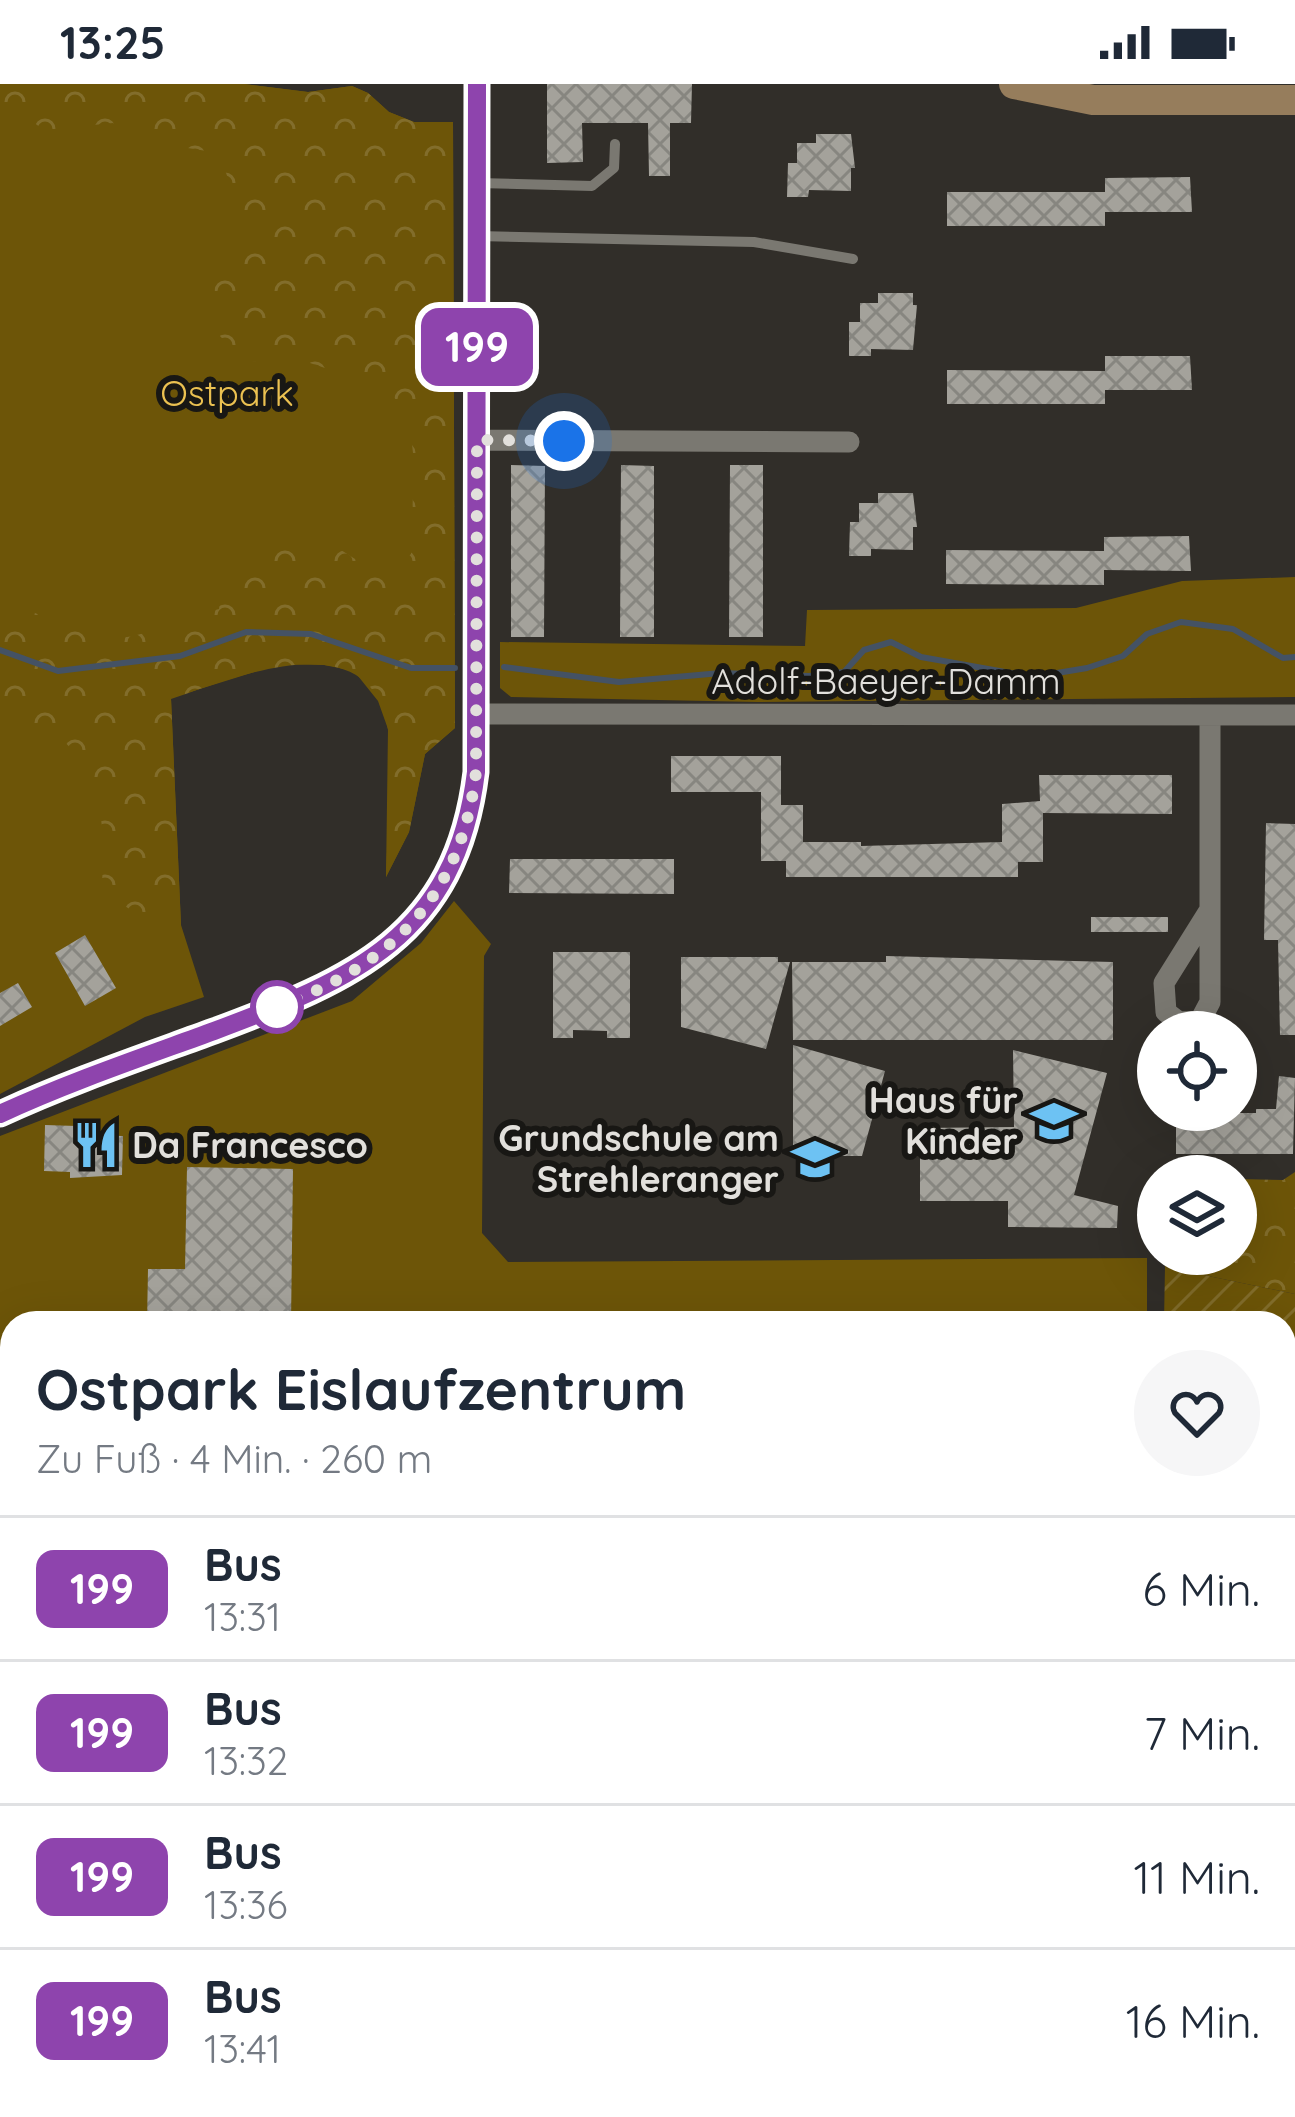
<!DOCTYPE html>
<html lang="de">
<head>
<meta charset="utf-8">
<style>
  body { margin:0; font-family:Quicksand,sans-serif; background:#f6f6f7; color:#1f2937; height:100vh; display:flex; flex-direction:column; font-size:45px; white-space:nowrap }
  * { box-sizing:border-box; margin:0 }
  p { font-size:39px; color:#747a83 }
  .icon { flex:none; width:66px; height:66px; fill:none; stroke:currentColor; stroke-width:2; stroke-linecap:round; stroke-linejoin:round }
  .map { position:relative; flex:1; overflow:hidden }
  .panel { position:absolute; left:0px; top:1227px; width:1296px; height:807px; display:flex; flex-direction:column; background:#fff; border-radius:36px 36px 0 0; box-shadow:0 12px 48px #0002 }
  .panel>* { flex:none }
  .badge { padding:0 24px; border-radius:18px; font-size:42px; line-height:78px }
  .fabs { position:absolute; left:1137px; top:927px; display:grid; gap:24px }
  .fabs a { display:grid; place-items:center; width:120px; height:120px; border-radius:50%; background:#fff; box-shadow:0 12px 48px #0002; font-size:60px }
  .you { position:absolute; width:60px; height:60px; margin:-30px; border:9px solid #fff; border-radius:50%; background:#1a73e8; box-shadow:0 0 0 18px #1a73e833 }
  .map>.badge { position:absolute; translate:-50% -50%; box-shadow:0 0 0 6px #fff }
  .round { display:grid; place-items:center; flex:none; width:126px; height:126px; border-radius:63px; background:#f6f6f7 }
  .summary { display:flex; align-items:center; justify-content:space-between; height:204px; padding:0 36px }
  h1 { font-size:57px; font-weight:700; line-height:90px }
  ul { padding:0; list-style:none }
  li { display:flex; align-items:center; gap:36px; height:144px; padding:0 36px; border-top:3px solid #e0e1e3 }
  li div { flex:1 }
  li b { display:block; font-size:45px }
  li em { font-style:normal }
  li .badge { min-width:132px; font-weight:700; text-align:center }
  .status { display:flex; justify-content:space-between; align-items:center; height:84px; padding:0 60px; background:#fff; direction:ltr }
  .status svg { height:33px; fill:currentColor }
  .map>svg:first-child { display:block }
  .green { fill:#6d5508 }
  .forest { fill:url(#forest-crowns) }
  .garden { fill:url(#garden-furrows) }
  .lines { fill:none; stroke-linecap:round; stroke-linejoin:round }
  .stream { stroke:#445264; stroke-width:6 }
  .building { fill:url(#building-cross-hatch) }
  .service { stroke:#7a7871; stroke-width:10 }
  .minor { stroke:#7a7871; stroke-width:21 }
  .secondary { stroke:#967d5c; stroke-width:30 }
  .line-casing { stroke:#fff; stroke-width:27 }
  .line { stroke:#8e44ad; stroke-width:18 }
  .walk { stroke:#e2e0dc; stroke-width:12; stroke-dasharray:0 21.6 }
  .stop-dot { fill:#fff; stroke:#8e44ad; stroke-width:6 }
  .labels { text-anchor:middle; stroke-width:12; stroke-linejoin:round; paint-order:stroke }
  .park-label { font-size:36px; fill:#ebc151; stroke:#181714 }
  .street-label { font-size:36px; fill:#e2e0dc; stroke:#181714 }
  .poi-label { font-size:36px; font-weight:bold; fill:#e2e0dc; stroke:#181714; text-anchor:end }
</style>
</head>
<body>
<div class="status"><b>13:25</b><svg viewBox="0 0 49 12"><path d="M0 12V9h3v3zM5 12V6h3v6zM10 12V3h3v9zM15 12V0h3v12zM26 1h20v11H26zM47 4h2v5h-2z"/></svg></div>
<div class="map">
<svg width="1295" height="2033" viewBox="0 0 1295 2033">
  <defs>
    <pattern id="forest-crowns" width="20" height="18" patternUnits="userSpaceOnUse" patternTransform="scale(3)"><rect width="20" height="18" fill="#6d5508"/><path d="M2 6a3 3 0 1 1 6 0M12 15a3 3 0 1 1 6 0" fill="none" stroke="#826d2b"/></pattern>
    <pattern id="garden-furrows" width="10" height="10" patternUnits="userSpaceOnUse" patternTransform="scale(3)"><rect width="10" height="10" fill="#6d5508"/><path d="M-1 1l2-2M0 10L10 0M9 11l2-2" fill="none" stroke="#826d2b"/></pattern>
    <pattern id="building-cross-hatch" width="8" height="8" patternUnits="userSpaceOnUse" patternTransform="scale(3)"><rect width="8" height="8" fill="#a4a29b"/><path d="M0 0l8 8M0 8l8-8" fill="none" stroke="#878680"/></pattern>
  </defs>
  <rect width="100%" height="100%" fill="#312e29"/>
  <path class="green" d="M 0,0 L 244,0 L 308,8 L 352,2 L 368,9 L 389,28 L 414,38 L 453,38 L 455,644 L 425,670 L 409,748 L 386,793 L 388,645 L 378,617 L 354,587 L 324,581 L 280,580 L 171,614 L 181,841 L 204,913 L 145,933 L 0,1010 Z
    M 1295,493 L 1295,613 L 757,618 L 511,613 L 500,604 L 500,558 L 805,562 L 807,526 L 1076,524 L 1182,497 Z
    M 454,817 L 491,860 L 484,872 L 482,1149 L 508,1178 L 1147,1174 L 1147,1239 L 12,1239 L 12,1395 L 0,1394 L 0,1052 L 352,917 L 421,859 Z
    M 1284,1367 L 1295,1368 L 1295,1464 L 1284,1464 Z"/>
  <path class="forest" d="M 0,0 L 244,0 L 308,8 L 352,2 L 368,9 L 389,28 L 414,38 L 453,38 L 455,644 L 425,670 L 409,748 L 386,793 C 387,749 394,688 388,646 C 372,535 236,593 171,615 L 181,841 L 152,841 L 101,805 C 111,730 93,638 0,633 L 0,513 C 39,529 93,563 137,551 C 164,544 191,532 219,525 L 223,490 L 250,463 L 284,450 L 319,452 L 366,482 L 395,484 L 411,470 L 414,379 L 409,331 L 380,297 L 334,287 L 295,274 L 245,278 L 218,250 L 214,198 L 242,168 L 237,120 L 219,69 L 144,57 L 113,39 L 44,46 L 26,33 L 0,51 Z
    M 1295,1088 L 1295,1210 L 1165,1183 L 1164,1170 L 1236,1170 L 1236,1095 L 1283,1096 Z"/>
  <path class="garden" d="M 1165,1183 L 1295,1210 L 1295,1368 L 1284,1367 L 1284,1239 L 1164,1239 Z"/>
  <g class="lines">
    <path class="stream" d="M 0,566 L 58,587 L 180,572 L 246,548 L 311,550 L 411,584 L 455,584
      M 504,583 L 619,598 L 721,589 L 809,592 L 844,588 L 864,566 L 891,558 L 921,573 L 1033,593 L 1087,584 L 1123,572 L 1147,550 L 1181,538 L 1233,545 L 1283,574 L 1295,573"/>
  </g>
  <path class="building" d="M 547,0 L 692,0 L 691,39 L 670,39 L 670,92 L 649,92 L 648,39 L 582,39 L 583,78 L 547,79 Z
    M 816,50 L 851,50 L 855,84 L 851,84 L 851,107 L 809,106 L 808,113 L 787,113 L 788,79 L 797,79 L 797,59 L 816,59 Z
    M 1190,93 L 1192,128 L 1105,128 L 1105,142 L 947,142 L 947,108 L 1105,108 L 1105,94 Z
    M 878,209 L 913,209 L 913,221 L 917,221 L 913,266 L 871,265 L 871,272 L 849,272 L 849,238 L 860,238 L 860,219 L 878,219 Z
    M 1105,272 L 1190,272 L 1192,306 L 1105,306 L 1105,320 L 947,320 L 947,286 L 1105,287 Z
    M 511,381 L 545,382 L 544,553 L 511,553 Z
    M 621,381 L 654,382 L 654,553 L 620,553 Z
    M 730,381 L 763,381 L 763,553 L 729,553 Z
    M 878,409 L 913,409 L 917,443 L 913,443 L 913,466 L 871,465 L 871,472 L 849,472 L 850,438 L 859,438 L 859,419 L 878,419 Z
    M 1189,452 L 1191,487 L 1104,486 L 1104,501 L 946,500 L 946,466 L 1104,467 L 1104,453 Z
    M 671,672 L 781,672 L 781,721 L 803,721 L 803,758 L 861,758 L 861,762 L 1002,758 L 1002,720 L 1040,717 L 1039,691 L 1172,691 L 1172,730 L 1043,729 L 1043,778 L 1018,778 L 1018,793 L 786,793 L 786,777 L 761,777 L 761,708 L 671,708 Z
    M 1266,739 L 1295,740 L 1295,951 L 1280,951 L 1278,856 L 1264,856 Z
    M 510,775 L 674,775 L 674,810 L 509,809 Z
    M 1091,833 L 1168,833 L 1168,848 L 1091,848 Z
    M 85,851 L 116,904 L 85,922 L 55,869 Z
    M 553,868 L 630,868 L 630,954 L 607,954 L 607,947 L 573,946 L 573,954 L 553,954 Z
    M 886,872 L 1113,878 L 1113,956 L 793,956 L 792,878 L 886,878 Z
    M 681,873 L 778,873 L 778,878 L 790,878 L 766,965 L 681,943 Z
    M 18,899 L 32,923 L 0,942 L 0,909 Z
    M 793,961 L 885,987 L 862,1072 L 793,1072 Z
    M 1013,966 L 1107,989 L 1074,1111 L 1118,1122 L 1117,1144 L 1008,1143 L 1008,1117 L 920,1117 L 920,1044 L 1014,1043 Z
    M 1279,992 L 1295,994 L 1293,1070 L 1176,1070 L 1176,1029 L 1256,1029 L 1256,1025 L 1276,1025 Z
    M 45,1041 L 77,1042 L 77,1051 L 123,1052 L 122,1091 L 70,1094 L 70,1088 L 44,1087 Z
    M 187,1083 L 293,1085 L 291,1239 L 147,1239 L 148,1185 L 185,1185 Z"/>
  <g class="lines">
    <path class="service" d="M 477,99 L 592,102 L 614,84 L 615,60
      M 477,152 L 754,158 L 853,175"/>
    <path class="minor" d="M 477,356 L 849,358
      M 477,630 L 1295,631
      M 1209,827 L 1164,899 L 1166,928 L 1179,938 L 1200,937 L 1210,918 L 1210,631
      M 0,1030 C 72,997 148,971 223,943 C 361,892 455,851 476,688 L 477,0
      M 0,1403 L 12,1403
      M 1284,1476 L 1295,1476
      M 0,1633 L 12,1635
      M 1284,1769 L 1295,1769
      M 1284,1939 L 1295,1936
      M 135,2022 L 136,2033
      M 354,2022 L 355,2033
      M 29,2033 L 63,2022
      M 582,2033 L 583,2022
      M 1140,2033 L 1140,2022"/>
    <path class="secondary" d="M 1014,0 L 1093,16 L 1295,16"/>
  </g>
  <g class="lines">
    <defs>
      <path id="line" d="M 0,1030 C 69,998 143,973 214,947 C 353,895 456,853 476,688 L 477,0"/>
    </defs>
    <use href="#line" class="line-casing"/>
    <use href="#line" class="line"/>
    <path class="walk" d="M 277,923 C 392,880 461,814 476,688 L 477,356 L 564,357"/>
  </g>
  <defs>
    <symbol id="school-bare" viewBox="-9 -9 18 18"><path d="M0-5L7-2L0 1L-7-2ZM-4 1L0 2.5L4 1V4Q0 6-4 4Z" fill="#6dc2f3" stroke="#181714" stroke-width="2.5" paint-order="stroke"/></symbol>
    <symbol id="restaurant-bare" viewBox="-9 -9 18 18"><path d="M-5-6h1v4h1v-4h1v4h1v-4h1v5L-1.5 .5V6h-2V.5L-5-1ZM5-6V6H3V1.5H1.5Q1.5-4 5-6Z" fill="#6dc2f3" stroke="#181714" stroke-width="2.5" paint-order="stroke"/></symbol>
  </defs>
  <g fill-rule="evenodd">
    <use href="#school-bare" x="1021" y="1004" width="66" height="66"/>
    <use href="#restaurant-bare" x="63" y="1028" width="66" height="66"/>
    <use href="#school-bare" x="782" y="1042" width="66" height="66"/>
  </g>
  <circle class="stop-dot" cx="277" cy="923" r="24"/>
  <g class="labels">
    <g class="park-label">
      <text x="227" y="322">Ostpark</text>
    </g>
    <g class="street-label">
      <text x="886" y="610">Adolf-Baeyer-Damm</text>
    </g>
    <g class="poi-label">
      <text x="1018" y="1029">Haus für<tspan x="1018" dy="41">Kinder</tspan></text>
      <text x="779" y="1067">Grundschule am<tspan x="779" dy="41">Strehleranger</tspan></text>
      <text x="132" y="1074" text-anchor="start">Da Francesco</text>
    </g>
  </g>
</svg>
<div class="fabs">
<a><svg class="icon" aria-label="locate" viewBox="0 0 24 24"><circle cx="12" cy="12" r="6"/><path d="M12 2v4M12 18v4M2 12h4M18 12h4"/></svg></a>
<a><svg class="icon" aria-label="layers" viewBox="0 0 24 24"><path d="M12 4l9 5-9 5-9-5zM3 14l9 5 9-5"/></svg></a>
</div>
<div class="you" style="left:564px;top:357px"></div>
<b class="badge" style="left:477px;top:263px;background:#8e44ad;color:#fff">199</b>
<section class="panel">
<div class="summary"><div><h1>Ostpark Eislaufzentrum</h1><p>Zu Fuß · 4 Min. · 260 m</p></div><a class="round"><svg class="icon" aria-label="heart" viewBox="0 0 24 24"><path d="M12 20l-8-8c-3-5 5-10 8-4 3-6 11-1 8 4z"/></svg></a></div>
<ul>
<li><span class="badge" style="background:#8e44ad;color:#fff">199</span><div><b>Bus</b><p>13:31</p></div><em>6 Min.</em></li>
<li><span class="badge" style="background:#8e44ad;color:#fff">199</span><div><b>Bus</b><p>13:32</p></div><em>7 Min.</em></li>
<li><span class="badge" style="background:#8e44ad;color:#fff">199</span><div><b>Bus</b><p>13:36</p></div><em>11 Min.</em></li>
<li><span class="badge" style="background:#8e44ad;color:#fff">199</span><div><b>Bus</b><p>13:41</p></div><em>16 Min.</em></li>
</ul>
</section>
</div>
</body>
</html>
